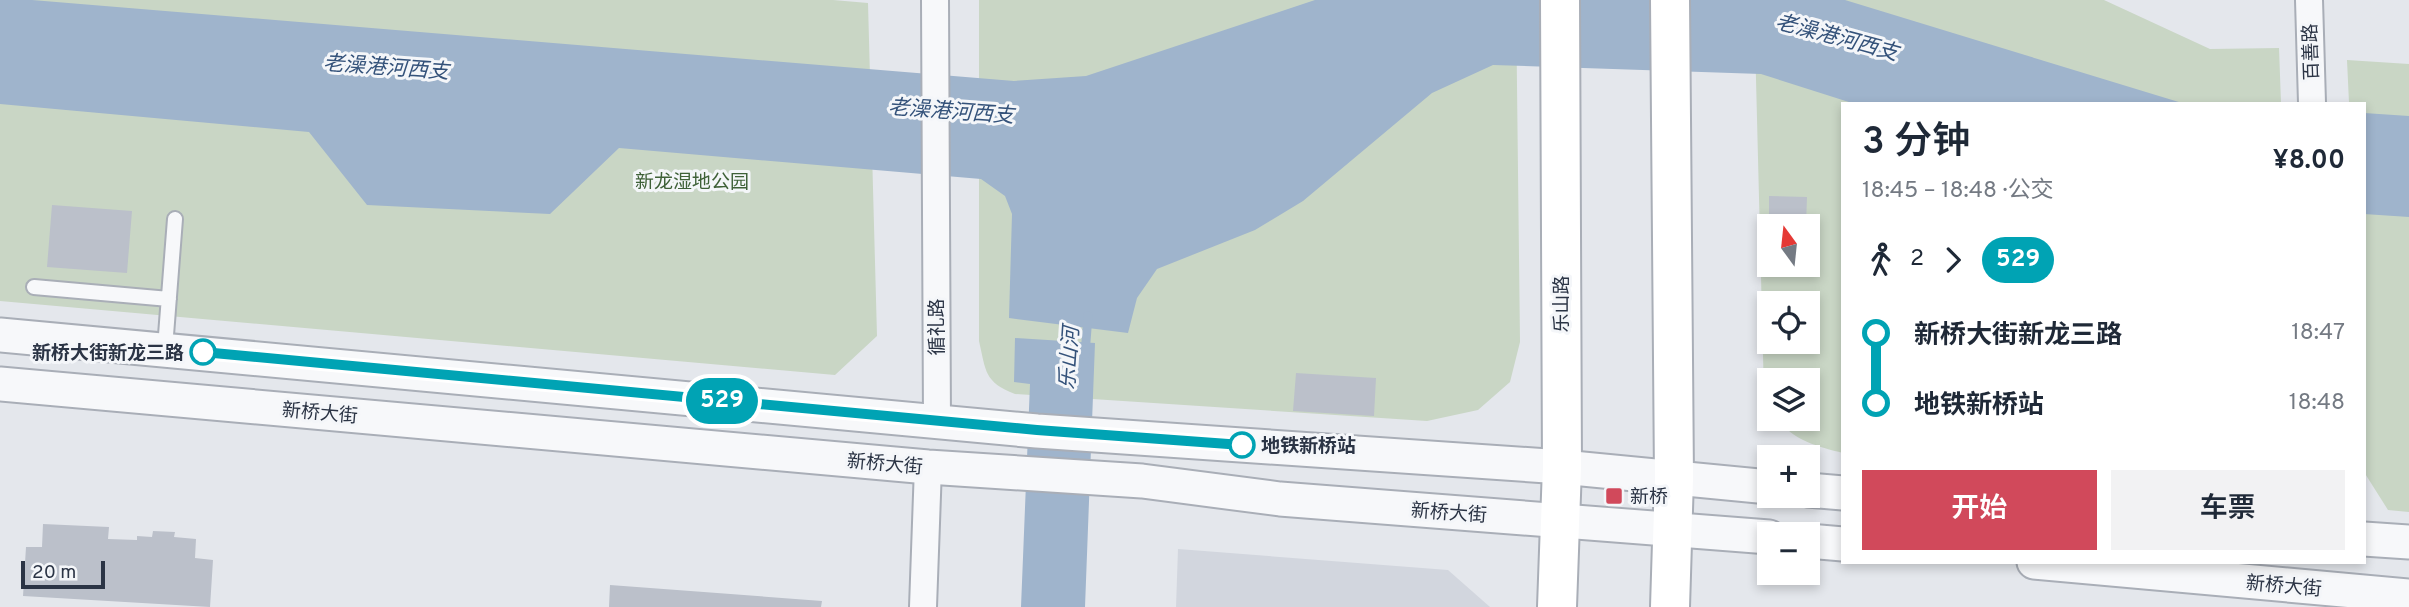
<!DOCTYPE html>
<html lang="zh">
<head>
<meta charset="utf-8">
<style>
  body { margin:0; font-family:Overpass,"Noto Sans SC",sans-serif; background:#f2f2f3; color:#1f2937; height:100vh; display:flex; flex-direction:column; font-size:26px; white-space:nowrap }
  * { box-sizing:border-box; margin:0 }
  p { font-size:23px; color:#747a83 }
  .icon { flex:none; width:38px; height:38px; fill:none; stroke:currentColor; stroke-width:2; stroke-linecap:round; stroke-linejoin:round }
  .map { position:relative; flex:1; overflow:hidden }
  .panel { position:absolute; left:1841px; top:102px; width:525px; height:462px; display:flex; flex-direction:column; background:#fff; border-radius:0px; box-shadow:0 4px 10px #0003 }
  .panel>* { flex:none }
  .badge { padding:0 14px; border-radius:23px; font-size:24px; line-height:46px }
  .needle { width:46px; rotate:345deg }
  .buttons { position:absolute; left:1757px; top:214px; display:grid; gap:14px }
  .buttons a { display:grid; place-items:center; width:63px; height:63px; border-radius:0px; background:#fff; box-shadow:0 4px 10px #0003; font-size:35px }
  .scale { position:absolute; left:21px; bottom:18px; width:84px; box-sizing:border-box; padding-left:7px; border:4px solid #2b3445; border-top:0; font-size:19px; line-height:24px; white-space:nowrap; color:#2b3445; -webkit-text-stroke:5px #f4f6f9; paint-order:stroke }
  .map>.badge { position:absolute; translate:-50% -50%; box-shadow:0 0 0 4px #fff }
  .legs { display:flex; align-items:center; gap:10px; height:77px; padding:0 21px; font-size:23px }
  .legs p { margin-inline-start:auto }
  .overview { display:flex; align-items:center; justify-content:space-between; height:119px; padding:0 21px }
  h1 { font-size:38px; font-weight:600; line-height:52px }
  .primary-button { display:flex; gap:14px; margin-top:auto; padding:14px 21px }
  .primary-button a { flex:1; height:80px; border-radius:0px; background:#d1495b; color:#fff; font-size:28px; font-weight:600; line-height:80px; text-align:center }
  .primary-button a+a { background:#f2f2f3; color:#1f2937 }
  ul { padding:0 21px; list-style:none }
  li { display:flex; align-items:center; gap:24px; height:70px; font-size:26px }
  li i { display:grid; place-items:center; width:10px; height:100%; margin:0 9px; background:currentColor }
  li i::after { content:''; width:18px; height:18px; margin:-9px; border:5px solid; border-radius:50%; background:#fff }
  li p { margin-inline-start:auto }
  li:first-child i { background:linear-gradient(#0000 50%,currentColor 0) }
  li:last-child i { background:linear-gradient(currentColor 50%,#0000 0) }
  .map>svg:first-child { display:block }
  .built { fill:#d2d6de }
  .green { fill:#c9d6c5; fill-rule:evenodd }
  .water { fill:#9fb4cc }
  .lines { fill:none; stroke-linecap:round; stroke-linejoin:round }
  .stream { stroke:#9fb4cc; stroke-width:9 }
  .building { fill:#bbc0ca }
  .service-casing { stroke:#a9aeb7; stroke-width:18 }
  .minor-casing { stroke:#a9aeb7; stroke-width:30 }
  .tertiary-casing { stroke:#a9aeb7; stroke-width:37 }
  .secondary-casing { stroke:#a9aeb7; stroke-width:42 }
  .service { stroke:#f7f8fa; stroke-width:14 }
  .minor { stroke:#f7f8fa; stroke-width:26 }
  .tertiary { stroke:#f7f8fa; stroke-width:33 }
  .secondary { stroke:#fff; stroke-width:38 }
  .line-1-casing { stroke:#fff; stroke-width:16 }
  .line-1 { stroke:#00a3b4; stroke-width:10 }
  .stop-1-dot { fill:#fff; stroke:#00a3b4; stroke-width:3.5 }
  .poi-dot { fill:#d1495b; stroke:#f4f6f9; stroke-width:2.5 }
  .labels { text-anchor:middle; stroke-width:6; stroke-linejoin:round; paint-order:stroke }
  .street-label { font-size:19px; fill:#2b3445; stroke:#f4f6f9 }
  .park-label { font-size:19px; fill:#3f6138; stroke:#f4f6f9 }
  .stop-label { font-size:19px; font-weight:bold; fill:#2b3445; stroke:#f4f6f9; text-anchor:end }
  .poi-label { font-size:19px; fill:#2b3445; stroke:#f4f6f9; text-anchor:start }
  .water-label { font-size:21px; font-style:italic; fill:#34527a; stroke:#f4f6f9 }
</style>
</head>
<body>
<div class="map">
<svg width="2409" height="607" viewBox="0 0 2409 607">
  <rect width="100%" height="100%" fill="#e4e7ec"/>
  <path class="built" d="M 1178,549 L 1448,570 L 1490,607 L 1176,607 Z"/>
  <path class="green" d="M 0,0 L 833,0 L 868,3 L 877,336 L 835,375 L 0,301 Z
    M 979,0 L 1516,0 L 1520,342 L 1510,382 L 1478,410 L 1427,421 L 1015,394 C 984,382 986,371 979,341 Z
    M 1754,0 L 2104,0 L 2210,49 L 2279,48 L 2281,103 L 1843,103 L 1843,453 C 1819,447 1791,440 1778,418 L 1808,418 L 1808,380 L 1769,380 L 1769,403 L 1764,395 ZM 1769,226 L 1808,226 L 1808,264 L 1769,264 ZM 1769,303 L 1808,303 L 1808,341 L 1769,341 Z
    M 2347,60 L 2409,64 L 2409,512 L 2388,510 L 2364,472 L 2364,103 L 2349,103 Z"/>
  <path class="water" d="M 0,0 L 32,0 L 1014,81 L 1086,76 L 1315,0 L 1845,0 L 2182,103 L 1852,103 L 1761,74 L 1493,65 L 1432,93 L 1303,201 L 1255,230 L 1157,269 L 1137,298 L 1128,333 L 1009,318 L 1012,214 L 1005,196 L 981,179 L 619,148 L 550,214 L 367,205 L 309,132 L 0,104 Z
    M 2364,113 L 2409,116 L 2409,217 L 2364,214 Z
    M 1015,338 L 1095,343 L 1085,607 L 1021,607 L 1030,384 L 1014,382 Z"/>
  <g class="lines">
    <path class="stream" d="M 1085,354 L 1088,316"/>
  </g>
  <path class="building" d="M 1769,196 L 1807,197 L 1806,226 L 1769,226 Z
    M 52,205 L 132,211 L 127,273 L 47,267 Z
    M 1768,264 L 1806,264 L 1805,277 L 1767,276 Z
    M 1296,373 L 1376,378 L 1374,416 L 1293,411 Z
    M 43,524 L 109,527 L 108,539 L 137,540 L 137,536 L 152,537 L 153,531 L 175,532 L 174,537 L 196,539 L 195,558 L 213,560 L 210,607 L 23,596 L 26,547 L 42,547 Z
    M 610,585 L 822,601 L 821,607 L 609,607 Z"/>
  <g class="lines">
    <defs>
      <path id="service" d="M 34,287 L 169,299
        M 165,348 L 175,219"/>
      <path id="minor" d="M 935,0 L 937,421
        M 2309,0 L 2312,103
        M 923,607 L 928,467"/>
      <path id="tertiary" d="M 0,335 L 1037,431 L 1562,467 L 1769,487
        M 0,384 L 928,467 L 1142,481 L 1280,499 L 1769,537
        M 1808,490 L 1843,493
        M 2364,539 L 2409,542
        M 1808,541 L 1843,544
        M 2034,562 L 2409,596"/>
      <path id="secondary" d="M 1670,0 L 1674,478 L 1670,607
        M 1557,607 L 1562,467 L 1560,0"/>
    </defs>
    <use href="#service" class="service-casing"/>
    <use href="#minor" class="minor-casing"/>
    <use href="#tertiary" class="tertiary-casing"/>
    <use href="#secondary" class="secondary-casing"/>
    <use href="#service" class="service"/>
    <use href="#minor" class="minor"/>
    <use href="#tertiary" class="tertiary"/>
    <use href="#secondary" class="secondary"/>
  </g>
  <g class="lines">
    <defs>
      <path id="line-1" d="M 203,352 L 1037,430 L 1242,445"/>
    </defs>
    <use href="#line-1" class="line-1-casing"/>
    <use href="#line-1" class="line-1"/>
  </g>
  <g class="stop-1-dot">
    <circle cx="203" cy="352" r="12"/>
    <circle cx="1242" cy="445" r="12"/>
  </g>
  <rect class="poi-dot" x="1605" y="487" width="18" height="18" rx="3.5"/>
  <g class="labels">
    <g class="street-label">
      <text transform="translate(2310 52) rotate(-92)" y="7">百善路</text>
      <text transform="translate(1561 304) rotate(-90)" y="7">乐山路</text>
      <text transform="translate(936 327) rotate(-90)" y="7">循礼路</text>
      <text transform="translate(320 412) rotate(5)" y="7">新桥大街</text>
      <text transform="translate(885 463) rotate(5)" y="7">新桥大街</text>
      <text transform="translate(1449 512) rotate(4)" y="7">新桥大街</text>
      <text transform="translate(2284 585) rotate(5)" y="7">新桥大街</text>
    </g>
    <g class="park-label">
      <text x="692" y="188">新龙湿地公园</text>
    </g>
    <g class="stop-label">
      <text x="184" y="359">新桥大街新龙三路</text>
      <text x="1261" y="452" text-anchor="start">地铁新桥站</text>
    </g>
    <g class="poi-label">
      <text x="1630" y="503">新桥</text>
    </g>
    <g class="water-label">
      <text transform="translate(1837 37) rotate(15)" y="7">老澡港河西支</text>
      <text transform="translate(386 67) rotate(4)" y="7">老澡港河西支</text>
      <text transform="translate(951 111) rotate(4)" y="7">老澡港河西支</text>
      <text transform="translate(1069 358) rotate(-86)" y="7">乐山河</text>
    </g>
  </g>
</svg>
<div class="buttons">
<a><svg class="needle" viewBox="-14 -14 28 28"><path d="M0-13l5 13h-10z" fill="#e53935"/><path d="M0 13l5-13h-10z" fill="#747a83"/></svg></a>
<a><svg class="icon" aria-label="locate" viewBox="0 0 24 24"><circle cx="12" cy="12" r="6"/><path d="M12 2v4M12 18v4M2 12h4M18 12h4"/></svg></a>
<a><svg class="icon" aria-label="layers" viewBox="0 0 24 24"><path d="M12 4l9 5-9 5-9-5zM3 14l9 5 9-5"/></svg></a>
<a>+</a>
<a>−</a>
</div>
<div class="scale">20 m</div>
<b class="badge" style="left:722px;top:401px;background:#00a3b4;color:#fff">529</b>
<section class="panel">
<div class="overview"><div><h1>3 分钟</h1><p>18:45 – 18:48 · 公交</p></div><b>¥8.00</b></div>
<div class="legs"><svg class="icon" aria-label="walk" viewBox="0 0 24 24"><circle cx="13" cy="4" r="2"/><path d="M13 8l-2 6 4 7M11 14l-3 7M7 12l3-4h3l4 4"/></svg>2<svg class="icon" aria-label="forward" viewBox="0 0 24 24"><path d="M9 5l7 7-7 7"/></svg><b class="badge" style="background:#00a3b4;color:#fff">529</b></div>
<ul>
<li><i style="color:#00a3b4"></i><b>新桥大街新龙三路</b><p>18:47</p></li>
<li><i style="color:#00a3b4"></i><b>地铁新桥站</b><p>18:48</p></li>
</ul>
<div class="primary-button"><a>开始</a><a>车票</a></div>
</section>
</div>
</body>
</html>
